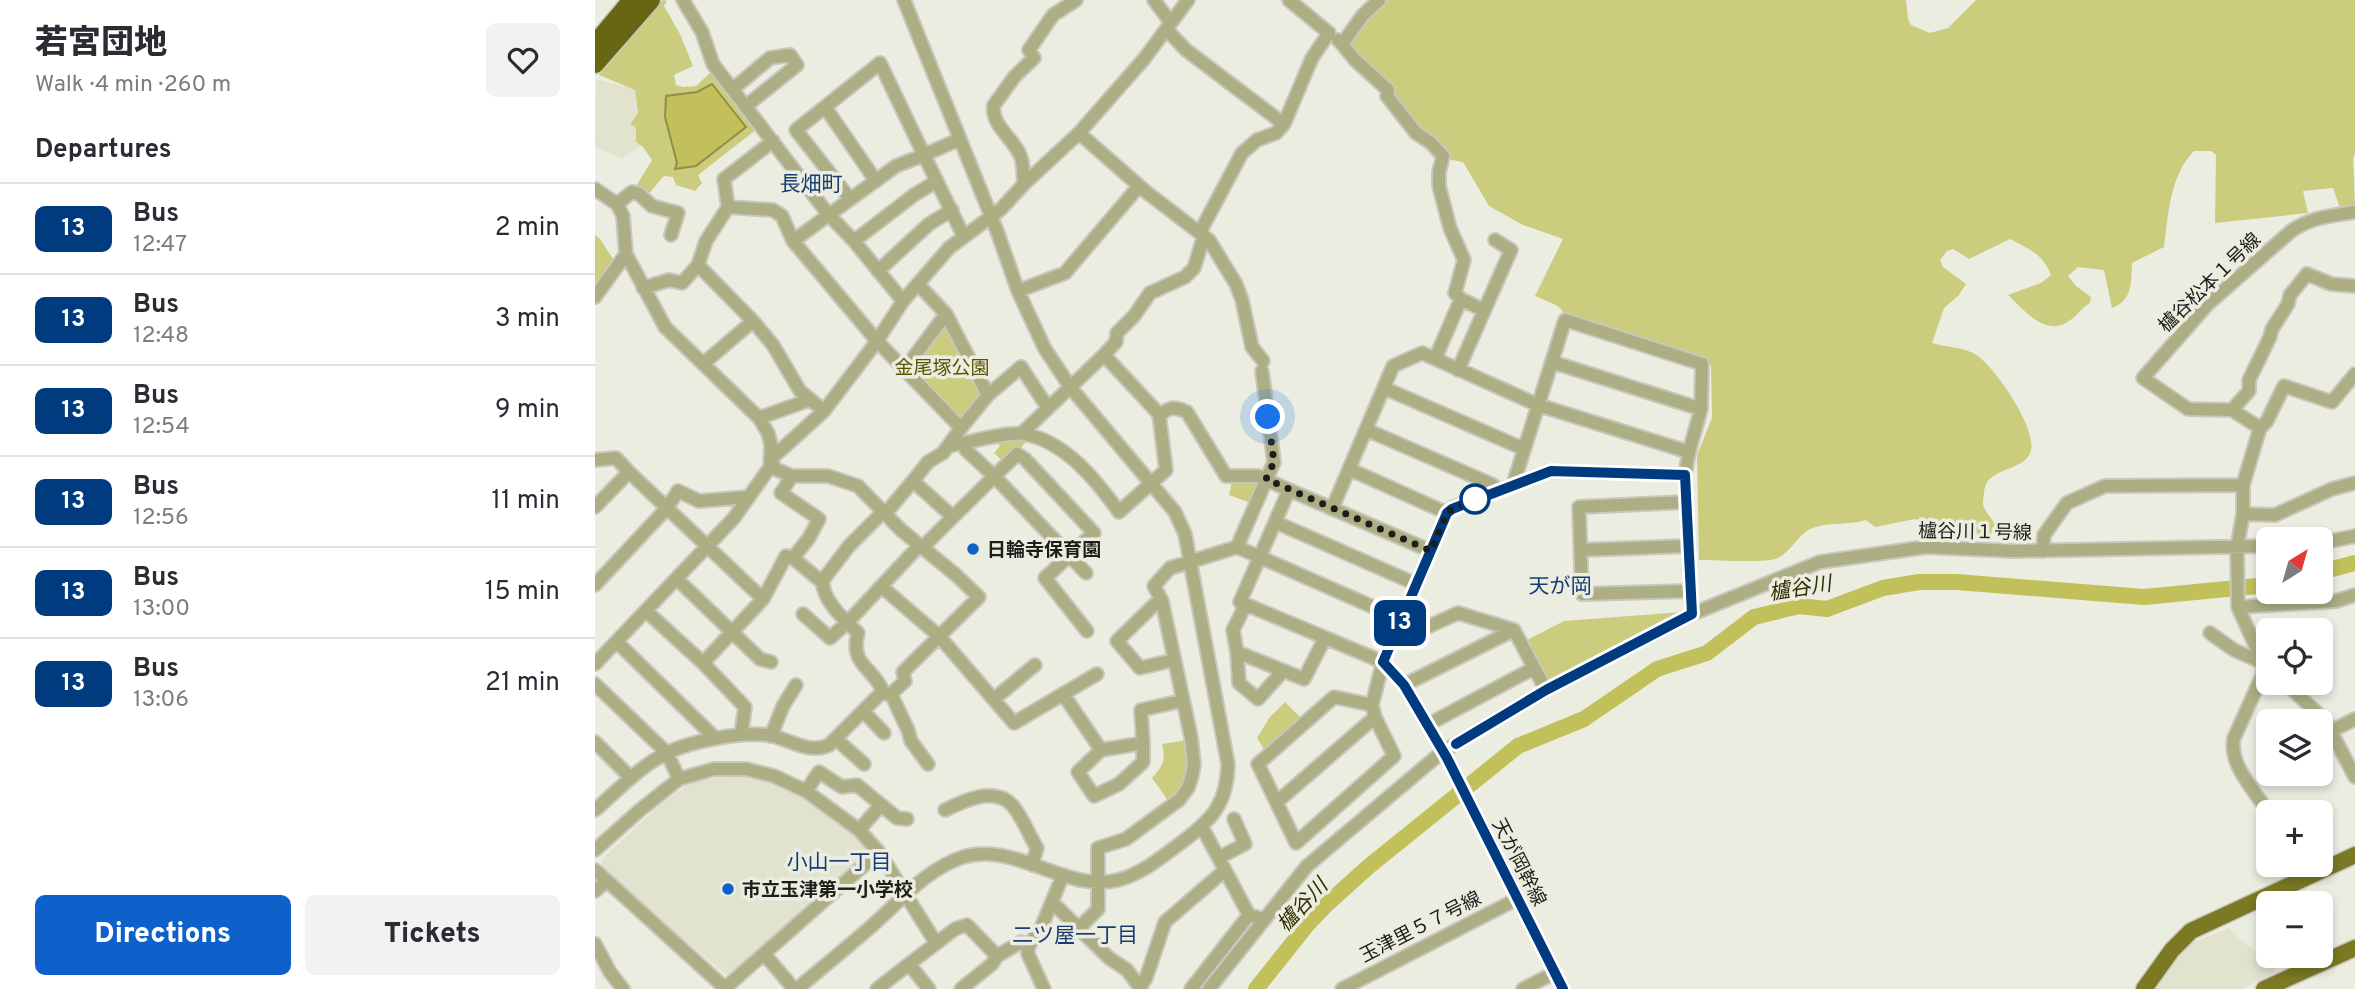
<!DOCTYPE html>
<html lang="en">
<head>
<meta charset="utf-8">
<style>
  body { margin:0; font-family:Overpass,"Noto Sans JP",sans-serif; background:#f2f2f3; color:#2b2b33; height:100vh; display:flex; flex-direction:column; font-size:26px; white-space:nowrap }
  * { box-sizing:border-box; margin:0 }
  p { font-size:23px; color:#7c7c81 }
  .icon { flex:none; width:38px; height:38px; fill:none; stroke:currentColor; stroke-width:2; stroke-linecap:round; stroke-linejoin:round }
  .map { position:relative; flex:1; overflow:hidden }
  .sheet { display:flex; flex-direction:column; background:#fff; width:595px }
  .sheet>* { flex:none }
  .badge { padding:0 14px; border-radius:10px; font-size:24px; line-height:46px }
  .needle { width:46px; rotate:37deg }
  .tools { position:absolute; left:1661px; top:527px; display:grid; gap:14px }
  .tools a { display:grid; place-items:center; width:77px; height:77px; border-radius:10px; background:#fff; box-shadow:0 4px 10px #0003; font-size:35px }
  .you { position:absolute; width:35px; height:35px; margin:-18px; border:5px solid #fff; border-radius:50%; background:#1a73e8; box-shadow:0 0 0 10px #1a73e833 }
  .map>.badge { position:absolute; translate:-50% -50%; box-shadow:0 0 0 4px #fff }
  h2 { padding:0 35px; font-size:26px; line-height:63px }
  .round { display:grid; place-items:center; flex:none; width:74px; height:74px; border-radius:10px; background:#f2f2f3 }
  .summary { display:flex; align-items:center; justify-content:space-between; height:119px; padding:0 35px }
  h1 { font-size:33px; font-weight:800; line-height:52px }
  .primary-button { display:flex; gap:14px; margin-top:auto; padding:14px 35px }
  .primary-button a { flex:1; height:80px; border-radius:10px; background:#0e60ca; color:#fff; font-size:28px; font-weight:800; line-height:80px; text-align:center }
  .primary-button a+a { background:#f2f2f3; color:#2b2b33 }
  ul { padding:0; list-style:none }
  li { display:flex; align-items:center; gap:21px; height:91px; padding:0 35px; border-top:2px solid #e1e1e2 }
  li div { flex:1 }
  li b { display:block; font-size:26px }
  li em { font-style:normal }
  li .badge { min-width:77px; font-weight:700; text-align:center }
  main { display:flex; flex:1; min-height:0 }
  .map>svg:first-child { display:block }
  .built { fill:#e2e3cf }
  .green { fill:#cccc7f }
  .water { fill:#c2c05b; stroke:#908f47; stroke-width:2 }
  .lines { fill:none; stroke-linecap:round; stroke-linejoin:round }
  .river { stroke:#c2c05b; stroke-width:16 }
  .minor-casing { stroke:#c7c8bd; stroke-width:16 }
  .major-casing { stroke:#c7c8bd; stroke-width:19 }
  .highway-casing { stroke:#c7c8bd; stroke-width:21 }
  .minor { stroke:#aeae85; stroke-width:12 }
  .major { stroke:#7b7923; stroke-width:16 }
  .highway { stroke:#686612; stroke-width:18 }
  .line-casing { stroke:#fff; stroke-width:16 }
  .line { stroke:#003b80; stroke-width:10 }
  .walk { stroke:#1d1d19; stroke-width:7; stroke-dasharray:0 12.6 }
  .stop-dot { fill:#fff; stroke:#003b80; stroke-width:3.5 }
  .poi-dot { fill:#0e60ca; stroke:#ecede1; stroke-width:2.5 }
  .labels { text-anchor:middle; stroke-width:7; stroke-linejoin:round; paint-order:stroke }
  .street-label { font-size:19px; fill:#1d1d19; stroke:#ecede1 }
  .park-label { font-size:19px; fill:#585605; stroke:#ecede1 }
  .poi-label { font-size:19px; font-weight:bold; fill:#1d1d19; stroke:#ecede1; text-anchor:start }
  .neighbourhood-label { font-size:21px; fill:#183c71; stroke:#ecede1 }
  .water-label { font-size:21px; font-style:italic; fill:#313003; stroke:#ecede1 }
</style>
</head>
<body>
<main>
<section class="sheet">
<div class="summary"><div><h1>若宮団地</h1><p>Walk · 4 min · 260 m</p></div><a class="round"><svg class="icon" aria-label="heart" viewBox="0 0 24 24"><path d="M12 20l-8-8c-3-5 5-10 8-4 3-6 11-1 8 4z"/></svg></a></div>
<h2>Departures</h2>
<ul>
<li><span class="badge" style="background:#003b80;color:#fff">13</span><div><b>Bus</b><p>12:47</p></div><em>2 min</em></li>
<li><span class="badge" style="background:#003b80;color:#fff">13</span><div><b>Bus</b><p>12:48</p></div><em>3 min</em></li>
<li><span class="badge" style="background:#003b80;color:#fff">13</span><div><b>Bus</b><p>12:54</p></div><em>9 min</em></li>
<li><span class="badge" style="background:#003b80;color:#fff">13</span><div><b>Bus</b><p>12:56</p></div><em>11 min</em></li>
<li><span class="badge" style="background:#003b80;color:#fff">13</span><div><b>Bus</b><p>13:00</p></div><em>15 min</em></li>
<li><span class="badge" style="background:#003b80;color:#fff">13</span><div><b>Bus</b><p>13:06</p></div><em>21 min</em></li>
</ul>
<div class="primary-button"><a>Directions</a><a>Tickets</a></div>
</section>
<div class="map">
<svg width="1760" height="989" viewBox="0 0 1760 989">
  <rect width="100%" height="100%" fill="#ecede1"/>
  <path class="built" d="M 1,79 L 40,89 L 42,113 L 35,124 L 41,128 L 41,142 L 46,145 L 27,159 L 0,147 Z
    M 146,775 L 171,780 L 196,790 L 252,827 L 275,852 L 136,975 L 130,974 L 56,912 L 7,867 L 7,859 L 70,800 L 94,784 L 121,778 Z
    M 1633,928 L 1659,951 L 1682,965 L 1679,969 L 1681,972 L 1647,989 L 1560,989 L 1582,958 L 1595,944 Z"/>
  <path class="green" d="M 68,0 L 72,1 L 69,6 L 85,34 L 98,66 L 79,75 L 81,85 L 88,87 L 101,86 L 115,73 L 116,68 L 162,129 L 103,175 L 107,183 L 100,191 L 81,185 L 78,177 L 69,176 L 51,197 L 40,188 L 57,160 L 48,147 L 41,142 L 41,128 L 35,124 L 43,113 L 40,90 L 4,75 Z
    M 789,0 L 1311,0 L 1313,19 L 1316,25 L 1335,33 L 1353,28 L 1381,0 L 1760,0 L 1760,154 L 1758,158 L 1760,206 L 1745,208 L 1738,188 L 1708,191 L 1713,213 L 1620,223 L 1621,155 L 1616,151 L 1599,151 C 1575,175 1573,215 1569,247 L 1537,263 C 1536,282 1538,300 1517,308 L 1509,270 L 1483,267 L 1473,276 L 1481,286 L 1496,297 L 1495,303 C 1486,308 1482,316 1474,321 C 1451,338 1428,309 1413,295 L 1446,283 L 1456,275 C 1448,254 1434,249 1415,239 L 1374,259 L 1358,249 L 1352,251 L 1345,260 L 1348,267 L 1371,284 L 1364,295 L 1349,308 L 1337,343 C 1353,348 1368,346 1383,356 C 1400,368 1450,437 1433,457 C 1421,471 1396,469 1390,487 C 1389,491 1388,500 1388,504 C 1390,516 1408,524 1396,536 L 1389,536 L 1320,519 L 1280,527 L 1271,520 C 1254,526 1235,521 1218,528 C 1203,533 1196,554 1180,559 C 1169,563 1119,560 1104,560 L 1102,455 L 1117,418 L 1116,366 L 1110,357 L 969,313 L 963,306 L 940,296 L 968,239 L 928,225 L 894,206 L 868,162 L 851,159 L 850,151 L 824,126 L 793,86 L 752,43 Z
    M 0,235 L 5,239 L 20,262 L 0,290 Z
    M 352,323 L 389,395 L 370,417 L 365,418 L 316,369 Z
    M 419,439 L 431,442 L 410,463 L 399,453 L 405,446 L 401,442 Z
    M 660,480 L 664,483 L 656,503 L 634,495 L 637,482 Z
    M 1087,612 L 959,680 L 954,679 L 932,640 L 969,621 Z
    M 690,702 L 706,718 L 670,751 L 662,738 L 675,717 Z
    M 593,740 C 598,773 596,777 575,803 L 557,778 C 568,766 571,760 567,744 Z"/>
  <path class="water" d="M 117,84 L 151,127 L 101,166 L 80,169 L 82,163 L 70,117 L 71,96 L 102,92 Z"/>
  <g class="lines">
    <path class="river" d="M 1726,572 L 1760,563
      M 661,989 L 712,925 L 731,905 L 773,867 L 923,746 L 989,719 L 1062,669 L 1112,653 L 1159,617 L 1204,606 L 1232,609 L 1288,588 L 1324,582 L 1362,582 L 1549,597 L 1673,585"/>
    <defs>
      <path id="minor" d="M 88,0 L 107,32 L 118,64 L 233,214 L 259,241 L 308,301
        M 559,0 L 576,23
        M 572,30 L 591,50 L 689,124
        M 743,40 L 747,44 L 768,15 L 784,0
        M 747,44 L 760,60 L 793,90 L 792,96 L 821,133 L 836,143 L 848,156 L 844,172 L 844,186 L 855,228 L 869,260 L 860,293 L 866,299
        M 138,89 L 175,58 L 195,55 L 202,65 L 151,106
        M 230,107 L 281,181
        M 484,133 L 550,191 L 614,240 L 641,284 L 647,300 L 657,347 L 668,361
        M 178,141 L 129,179 L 133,207 L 178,210 L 187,216 L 198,241
        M 429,184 C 428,175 429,163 425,155 C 418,138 395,124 399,105 L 420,76 L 439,58 L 434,50 L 458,15 L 481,0
        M 0,189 L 22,204 L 28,216 L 31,254 L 70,327 L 164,418 L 173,433 L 176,445 L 175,467 L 139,518 L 0,664
        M 255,199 L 201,130 L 285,63 L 329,155 L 365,139
        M 22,204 L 37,192 L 44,194 L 57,206 L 83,213 L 76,235
        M 605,232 L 647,153 L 662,140 L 681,133 L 689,124 L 717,58 L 734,33 L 694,0
        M 259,241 L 319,195 L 342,181
        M 103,265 L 158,321 L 178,345 L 205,391 L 229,411
        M 283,271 L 334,224 L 357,210
        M 323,284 L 351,314 L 393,395 L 366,428
        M 48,288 L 74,280 L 87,283 L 103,265 L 111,241 L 133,207
        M 423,291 L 470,273 L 544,186
        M 0,297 L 31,254
        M 509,355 L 521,342 L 522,333 L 539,316 L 555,293 L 590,277 L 599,268 L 609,236
        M 840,359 L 866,299 L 888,310
        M 957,362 L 1106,409
        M 108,364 L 158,321
        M 309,370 L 351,314
        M 863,370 L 916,250 L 900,240
        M 789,388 L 929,449
        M 393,395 L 426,367 L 453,408
        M 1637,410 L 1654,391 L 1654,380 L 1675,337 L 1677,329 L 1693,304 L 1695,295 L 1712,274 L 1736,284 L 1760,286
        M 564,416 C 574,407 579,406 592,412 L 631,476 L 663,476 L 694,490
        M 164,418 L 214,400
        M 1665,428 L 1637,410 L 1593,409 L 1548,378 L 1613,304 L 1695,232 C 1715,217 1736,216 1760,212
        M 1665,428 L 1648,485 L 1648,514 L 1642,548 L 1643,607 L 1669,665
        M 1665,428 L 1672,421 L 1689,386 L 1737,402 L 1760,374
        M 772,430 L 896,484 L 904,490
        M 369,443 L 371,450 L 400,477 L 491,573
        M 354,446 C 372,443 413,431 429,434 C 470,441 502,481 524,512 L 571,470 L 564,414 L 509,355 L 427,433
        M 176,459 L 229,411 L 282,341 L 308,301 L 354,248 L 406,209 L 429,184 L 484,133 L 549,59 L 593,0
        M 0,460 L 21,458 L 34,472
        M 754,469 L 852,513
        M 918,485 L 970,320 L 1107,364 L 1106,409 L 1094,452 L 1090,475 L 1097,614
        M 1091,502 L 984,507 L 987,594 L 1095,591
        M 0,507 L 34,472 L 168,599 L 108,663
        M 737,509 L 798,366 L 827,353 L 943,405 L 1094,452
        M 290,514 L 318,481
        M 1648,514 L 1680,515 L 1737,489 L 1760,483
        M 358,517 L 422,454 L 430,459 L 499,533 L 450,578 L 492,631
        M 680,522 L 821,584
        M 1726,543 L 1760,536
        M 642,547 L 828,629 L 863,613 L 919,630
        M 986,550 L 1093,546
        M 836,551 L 694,490 L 645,602 L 788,662 L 809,685 L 852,758 L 968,989
        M 1448,551 L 1449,535 L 1472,503 L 1510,486 L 1648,485
        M 198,558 L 228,583
        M 82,579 L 165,659 L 176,662
        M 0,585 L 72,508 L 83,491 L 104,501 L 154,497
        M 287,587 L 344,636 L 419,723 L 468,694 L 506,750 L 548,743 L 546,710 L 586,701
        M 168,599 L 191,556 L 198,558 L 214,538 L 224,519 L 186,493 L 197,476
        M 567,601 L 560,604 L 522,641 L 545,668 L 579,660
        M 651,604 L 638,630 L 642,652 L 709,679 L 730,638
        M 1643,607 L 1741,601 L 1760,595
        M 51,611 L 108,663 L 150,707 L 146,735
        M 208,614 L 235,638 L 253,622 L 322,548 L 331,544 L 358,517 L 318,481 L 333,462 L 348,453 L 366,428 L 282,341 L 198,241 L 301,166 L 329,155 L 369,237
        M 1615,633 L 1639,650 L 1660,659 L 1668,664
        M 22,642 L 120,738
        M 642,652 L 644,683 L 663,699 L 688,671
        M 1669,665 L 1667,676 L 1639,738 C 1633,764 1660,791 1673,812
        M 1689,682 L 1730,720 L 1760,777
        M 0,684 L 72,753 L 84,779
        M 809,685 L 919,630 L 951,690
        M 288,692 C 280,668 254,666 263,633 C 250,620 226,600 228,580 L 254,546 L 288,512
        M 296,694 L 313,730 L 316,741 L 333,764
        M 468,694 L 502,674
        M 739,697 L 777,705 L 780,717 L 799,756 L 701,843 L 663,764 Z
        M 399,699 L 440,665
        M 777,705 L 788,662 L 852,513 L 857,508 L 956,471 L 1090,475
        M 268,711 L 289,733
        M 832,725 L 939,668
        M 1736,731 L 1760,719
        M 176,736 L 188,706 L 201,685
        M 241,739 L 269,764
        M 0,742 L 36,778
        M 506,750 L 483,772 L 499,796 L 524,784 L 548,762 L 548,743
        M 211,791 L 224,772 L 247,787 L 262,785 L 302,818 L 312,819
        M 682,802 L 780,717
        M 0,810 C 22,791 45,766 72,753 C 96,741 151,730 178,736 C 197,741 215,754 234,745 L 286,693 L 296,694 L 310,681 L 308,672 L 384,597 L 361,575 L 306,530 L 263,486 L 233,476 L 197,476 L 180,469 L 176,459
        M 350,810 C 368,801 399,786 417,805 C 427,816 434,835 442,848 L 437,865
        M 607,827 L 654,915 L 668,919
        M 264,830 L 286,805
        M 0,850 L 45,810 L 84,779 L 119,769 L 151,769 L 179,776 L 211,791 L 264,830 L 284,852 L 341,943
        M 625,857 L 650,844 L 639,819
        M 0,870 L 130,988
        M 0,891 L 11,881
        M 457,902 L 514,958 L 532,970 L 546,989
        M 485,927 L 503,909 L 503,848 L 531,839 L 584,800 L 593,788 L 597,776 L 599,764 L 596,737 L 567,601 L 559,586 L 575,568 L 642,547 L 679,462 L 667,371
        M 0,944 L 15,972 L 28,989
        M 170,955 L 199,989
        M 402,956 L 426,942 L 433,947
        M 314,964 L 360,929 L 372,925 L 402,956 L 397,964 L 366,989
        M 129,989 L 284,852
        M 202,989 C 228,967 254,946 279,924 C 307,899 332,869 368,857 C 421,841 470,893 523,880 C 547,874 568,856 587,842 C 618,819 632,803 633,764 L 590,534 L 580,512 L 476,388 L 450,349 L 423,291 L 402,231 L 309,0
        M 282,989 L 314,964 L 334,989
        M 449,989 L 433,954 L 433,947 L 446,928 L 468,875
        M 544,989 L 551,978 L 570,922 L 630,870
        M 596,989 L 654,915
        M 614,989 L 712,866 L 847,752 L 951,690 L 1097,614 L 1225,562 L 1331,547 L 1419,551 L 1673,546
        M 747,989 L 922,899
        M 928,989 L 959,973"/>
      <path id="major" d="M 1549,989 L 1577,950 L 1596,931 L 1760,855
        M 1669,989 L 1760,948"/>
      <path id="highway" d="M 0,44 L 37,0
        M 0,64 L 56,0"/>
    </defs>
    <use href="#minor" class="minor-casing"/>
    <use href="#major" class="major-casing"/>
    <use href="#highway" class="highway-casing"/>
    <use href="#minor" class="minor"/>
    <use href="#major" class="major"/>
    <use href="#highway" class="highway"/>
  </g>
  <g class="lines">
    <defs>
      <path id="line" d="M 861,744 L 951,690 L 1097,614 L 1090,475 L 956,471 L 857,509 L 852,513 L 788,662 L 809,685 L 852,758 L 968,989"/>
    </defs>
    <use href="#line" class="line-casing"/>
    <use href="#line" class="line"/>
    <path class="walk" d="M 673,417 L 679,462 L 671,479 L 836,551 L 852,513 L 857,509 L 880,499"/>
  </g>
  <circle class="stop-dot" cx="880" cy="499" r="14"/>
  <g class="poi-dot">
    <circle cx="378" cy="549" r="7"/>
    <circle cx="133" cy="889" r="7"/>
  </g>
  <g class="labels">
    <g class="street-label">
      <text transform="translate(1614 282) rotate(-44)" y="7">櫨谷松本１号線</text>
      <text transform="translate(1380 531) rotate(1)" y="7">櫨谷川１号線</text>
      <text transform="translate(925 862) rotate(63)" y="7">天が岡幹線</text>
      <text transform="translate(825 926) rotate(-27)" y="7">玉津里５７号線</text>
    </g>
    <g class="park-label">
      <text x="347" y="374">金尾塚公園</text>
    </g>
    <g class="poi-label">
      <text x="392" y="556">日輪寺保育園</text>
      <text x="147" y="896">市立玉津第一小学校</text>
    </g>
    <g class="neighbourhood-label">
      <text x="216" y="191">長畑町</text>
      <text x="965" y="593">天が岡</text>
      <text x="244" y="869">小山一丁目</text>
      <text x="480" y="942">二ツ屋一丁目</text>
    </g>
    <g class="water-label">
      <text transform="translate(1205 588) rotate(-9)" y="7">櫨谷川</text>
      <text transform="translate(707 905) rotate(-47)" y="7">櫨谷川</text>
    </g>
  </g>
</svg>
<div class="tools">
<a><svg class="needle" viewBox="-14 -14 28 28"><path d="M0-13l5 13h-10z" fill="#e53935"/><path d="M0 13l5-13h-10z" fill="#7c7c81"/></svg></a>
<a><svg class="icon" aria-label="locate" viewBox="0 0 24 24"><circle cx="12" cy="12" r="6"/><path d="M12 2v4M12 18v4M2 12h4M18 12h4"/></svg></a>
<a><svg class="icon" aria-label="layers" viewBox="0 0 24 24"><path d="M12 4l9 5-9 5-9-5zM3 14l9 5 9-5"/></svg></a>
<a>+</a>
<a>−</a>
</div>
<div class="you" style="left:673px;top:417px"></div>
<b class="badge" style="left:805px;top:623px;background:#003b80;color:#fff">13</b>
</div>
</main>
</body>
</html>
